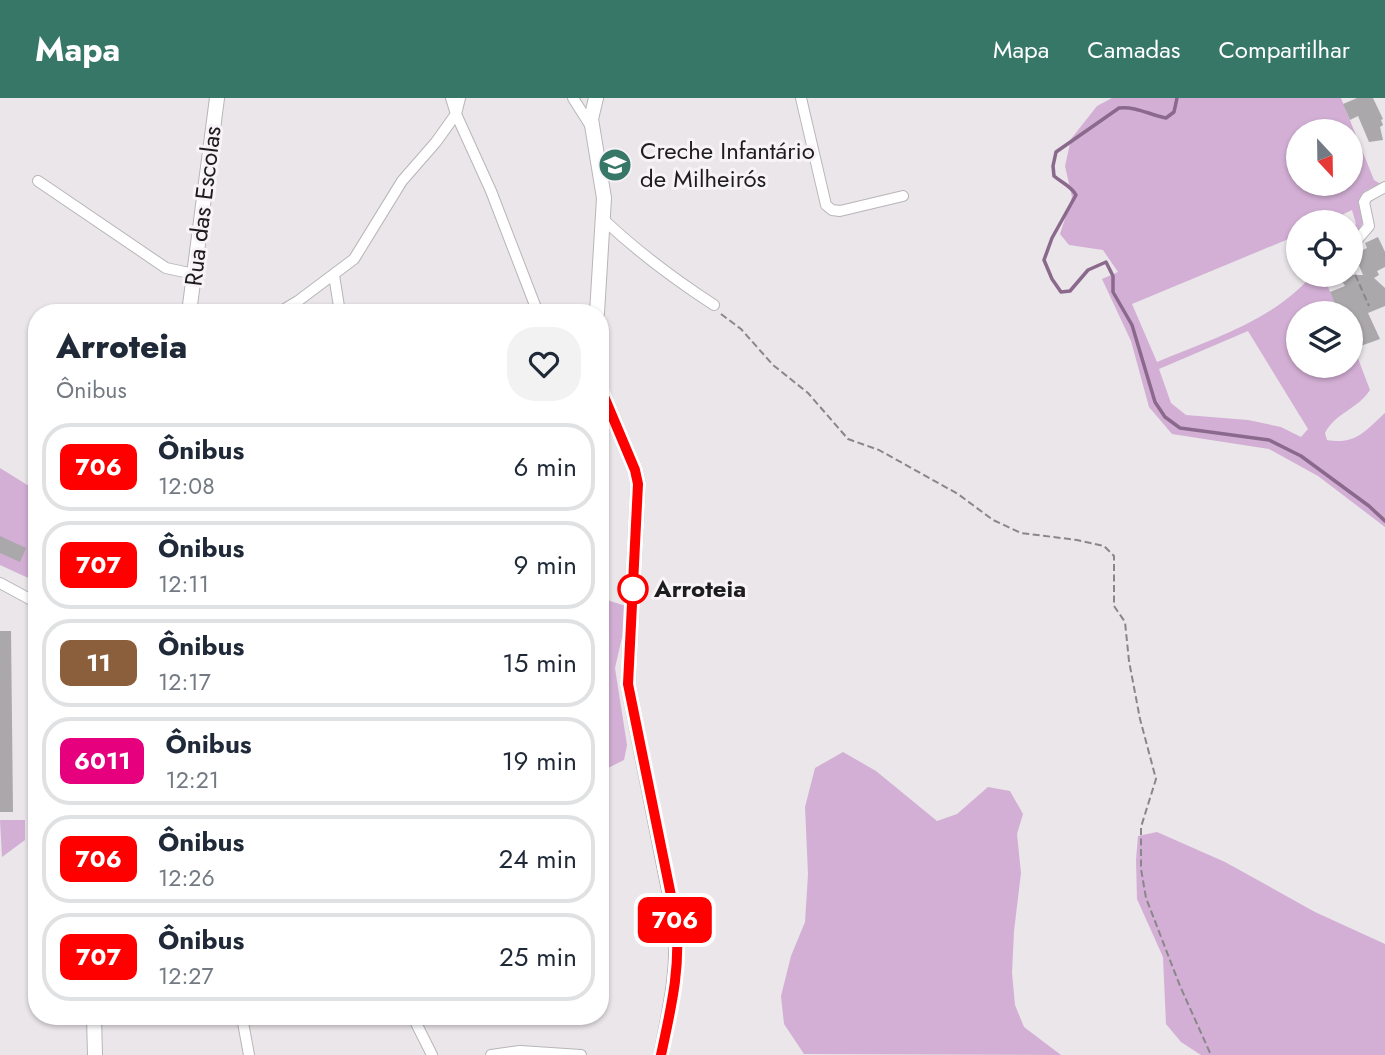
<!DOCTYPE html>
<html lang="pt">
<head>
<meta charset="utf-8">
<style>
  body { margin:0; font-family:Jost,sans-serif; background:#f2f2f3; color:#1f2937; height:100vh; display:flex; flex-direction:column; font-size:26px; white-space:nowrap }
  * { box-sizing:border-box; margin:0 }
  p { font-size:23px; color:#747a83 }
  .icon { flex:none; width:38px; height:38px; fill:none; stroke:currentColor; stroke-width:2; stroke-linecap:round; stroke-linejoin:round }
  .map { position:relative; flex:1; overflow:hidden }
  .drawer { position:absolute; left:28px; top:206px; width:581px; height:721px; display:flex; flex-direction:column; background:#fff; border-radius:28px; box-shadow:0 2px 5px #0004 }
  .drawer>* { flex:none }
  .badge { padding:0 14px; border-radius:10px; font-size:24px; line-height:46px }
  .needle { width:46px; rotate:158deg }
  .buttons { position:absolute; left:1286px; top:21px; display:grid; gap:14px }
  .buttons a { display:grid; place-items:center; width:77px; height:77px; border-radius:50%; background:#fff; box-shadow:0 2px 5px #0004; font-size:35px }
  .map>.badge { position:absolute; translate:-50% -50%; box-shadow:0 0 0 4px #fff }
  .round { display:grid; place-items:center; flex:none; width:74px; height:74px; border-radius:28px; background:#f2f2f3 }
  .headline { display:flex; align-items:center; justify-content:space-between; height:119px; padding:0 28px }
  h1 { font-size:33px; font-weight:800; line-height:52px }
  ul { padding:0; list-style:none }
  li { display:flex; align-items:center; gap:21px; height:88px; margin:0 14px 10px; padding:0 14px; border:4px solid #e0e1e3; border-radius:28px }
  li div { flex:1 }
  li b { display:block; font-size:26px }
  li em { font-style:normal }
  li .badge { min-width:77px; font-weight:700; text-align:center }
  header { display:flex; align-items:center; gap:42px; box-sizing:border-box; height:98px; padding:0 35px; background:#367767; color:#fff }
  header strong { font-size:33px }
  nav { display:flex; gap:38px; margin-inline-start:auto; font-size:24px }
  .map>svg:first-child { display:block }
  .green { fill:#d3afd5; fill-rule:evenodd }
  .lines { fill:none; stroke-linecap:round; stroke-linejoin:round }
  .stream { stroke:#8a698c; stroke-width:3.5 }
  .building { fill:#aba8ac }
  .street-casing { stroke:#b8b5b8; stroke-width:12 }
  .secondary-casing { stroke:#b8b5b8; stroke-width:16 }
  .path { stroke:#8a878a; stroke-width:2; stroke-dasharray:7 3.5; stroke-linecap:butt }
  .street { stroke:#fff; stroke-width:10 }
  .secondary { stroke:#fff; stroke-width:14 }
  .line-casing { stroke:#fff; stroke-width:16 }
  .line { stroke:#f00; stroke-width:10 }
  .stop-dot { fill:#fff; stroke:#f00; stroke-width:3.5 }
  .labels { text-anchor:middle; stroke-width:6; stroke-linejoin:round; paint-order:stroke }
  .poi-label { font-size:24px; fill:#1e1d1e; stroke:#f7f3f7; text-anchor:start }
  .street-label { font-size:24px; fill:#1e1d1e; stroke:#f7f3f7 }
  .stop-label { font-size:24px; font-weight:bold; fill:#1e1d1e; stroke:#f7f3f7; text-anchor:start }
</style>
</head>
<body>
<header>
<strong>Mapa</strong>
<nav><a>Mapa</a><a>Camadas</a><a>Compartilhar</a></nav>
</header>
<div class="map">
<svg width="1385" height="957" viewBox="0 0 1385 957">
  <rect width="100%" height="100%" fill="#eae6ea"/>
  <path class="green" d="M 1112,0 L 1341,0 L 1374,82 L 1381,86 L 1365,93 L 1359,103 C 1365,124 1365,126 1351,142 L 1351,133 L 1356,126 L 1352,112 L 1327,124 L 1298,124 L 1298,137 L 1132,206 L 1157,264 C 1211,241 1273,223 1312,177 L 1323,177 L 1339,215 L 1298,215 L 1298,268 L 1351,268 L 1351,242 L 1370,292 C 1357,312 1336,314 1325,335 L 1327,342 C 1356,347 1365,333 1385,315 L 1385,429 L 1318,378 L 1269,351 L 1172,336 L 1149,309 L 1131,243 L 1102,181 L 1118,174 L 1103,152 L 1069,147 L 1060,136 L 1072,99 L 1065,68 L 1071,41 L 1097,8 ZM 1298,33 L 1351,33 L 1351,86 L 1298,86 ZM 1248,233 L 1308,331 L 1301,339 L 1281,329 L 1248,322 L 1186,317 L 1171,305 L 1159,271 Z
    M 0,370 L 37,393 L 37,484 L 0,467 Z
    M 607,502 L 629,509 L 615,570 L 627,647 L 624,662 L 608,670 L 602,732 L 600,732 L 600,503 Z
    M 843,654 L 876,673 L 937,723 L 957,716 L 988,689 L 1010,693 L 1023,716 L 1017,736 L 1021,775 L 1014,833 L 1012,875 L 1015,907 L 1024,929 L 1061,957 L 804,956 L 784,926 L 781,898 L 791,858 L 805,824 L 808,776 L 805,709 L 815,670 Z
    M 0,722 L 25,722 L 25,742 L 2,759 Z
    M 1157,734 L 1225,764 L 1315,814 L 1385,846 L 1385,957 L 1201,957 L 1181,944 L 1166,926 L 1163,859 L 1137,801 L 1136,762 L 1138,738 Z"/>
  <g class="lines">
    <path class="stream" d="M 1177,0 L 1174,14 L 1166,20 C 1150,17 1136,8 1119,10 L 1056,54 L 1053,68 L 1054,78 C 1062,85 1071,88 1076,97 L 1052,140 L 1044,162 L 1052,181 L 1061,194 L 1070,193 L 1088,172 L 1106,164 L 1113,178 L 1113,194 L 1132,227 L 1155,304 L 1165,319 L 1180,330 L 1269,342 L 1301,358 L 1369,408 L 1385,423"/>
  </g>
  <path class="building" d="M 1357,0 L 1373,0 L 1383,21 L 1381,22 L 1383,27 L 1380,29 L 1383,42 L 1369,44 L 1358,18 L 1350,22 L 1343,6 Z
    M 1378,139 L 1385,154 L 1385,169 L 1377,173 L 1379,177 L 1374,180 L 1385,190 L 1385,208 L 1368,215 L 1380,241 L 1355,250 L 1351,242 L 1351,215 L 1339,215 L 1330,194 L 1345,188 L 1338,177 L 1363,177 L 1354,156 L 1367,150 L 1365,145 Z
    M 0,438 L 26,450 L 20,464 L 0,455 Z
    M 0,533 L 11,533 L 13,714 L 0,714 Z"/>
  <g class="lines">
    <defs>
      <path id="street" d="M 451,0 L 456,16 L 491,93 L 538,215
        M 573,0 L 592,30
        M 801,0 L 826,107 L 832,112 L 840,113 L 903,98
        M 38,83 L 166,170 L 194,176
        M 604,122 C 638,154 674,181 714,207
        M 1351,149 L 1369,128 L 1364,104 L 1367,99 L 1385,89
        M 334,177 L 340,215
        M 278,215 L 298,203 L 354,161 L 402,83 L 436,44 L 456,16 L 460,0
        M 0,485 L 37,505
        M 600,800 L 601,800
        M 242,919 L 249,957
        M 413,919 L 432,957
        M 491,957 L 520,953 L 581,957"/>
      <path id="secondary" d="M 596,0 L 591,21 L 604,100 L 597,215
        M 189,215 L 217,0
        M 600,289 L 635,372 L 638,386 L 628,586 L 675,823 C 680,869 670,911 661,957
        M 94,919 L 95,957"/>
    </defs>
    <use href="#street" class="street-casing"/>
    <use href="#secondary" class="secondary-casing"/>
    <path class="path" d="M 1351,167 L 1369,208
      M 721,216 L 741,231 L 773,267 L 808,295 L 848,341 L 879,352 L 958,396 L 993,422 L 1021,435 L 1077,442 L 1104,448 L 1114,458 L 1114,508 L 1125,524 L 1129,563 L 1140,621 L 1156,681 L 1141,729 L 1141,771 L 1146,800 L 1180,888 L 1211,957"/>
    <use href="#street" class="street"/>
    <use href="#secondary" class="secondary"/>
  </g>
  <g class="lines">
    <defs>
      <path id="line" d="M 600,289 L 635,372 L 638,386 L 628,586 L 676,822 C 681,870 671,910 661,957"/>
    </defs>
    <use href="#line" class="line-casing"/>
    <use href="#line" class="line"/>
  </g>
  <defs>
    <symbol id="school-disc" viewBox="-11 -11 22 22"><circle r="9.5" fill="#367767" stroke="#f7f3f7"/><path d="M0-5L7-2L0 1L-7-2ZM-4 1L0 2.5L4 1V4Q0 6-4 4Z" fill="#fff"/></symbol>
  </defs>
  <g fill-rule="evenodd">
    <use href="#school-disc" x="596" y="48" width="38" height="38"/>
  </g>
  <circle class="stop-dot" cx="633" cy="491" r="14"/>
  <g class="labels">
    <g class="poi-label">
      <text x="640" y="61">Creche Infantário<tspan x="640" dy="28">de Milheirós</tspan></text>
    </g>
    <g class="street-label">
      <text transform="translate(203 108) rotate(-83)" y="8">Rua das Escolas</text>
    </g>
    <g class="stop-label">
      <text x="654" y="499">Arroteia</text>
    </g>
  </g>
</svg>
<div class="buttons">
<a><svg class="needle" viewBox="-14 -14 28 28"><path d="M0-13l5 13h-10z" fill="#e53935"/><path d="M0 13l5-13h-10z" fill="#747a83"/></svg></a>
<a><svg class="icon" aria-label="locate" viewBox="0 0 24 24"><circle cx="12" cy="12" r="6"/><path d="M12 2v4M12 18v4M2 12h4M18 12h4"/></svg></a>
<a><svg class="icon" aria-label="layers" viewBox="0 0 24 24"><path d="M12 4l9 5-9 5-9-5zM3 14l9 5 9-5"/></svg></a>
</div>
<b class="badge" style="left:675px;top:822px;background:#f00;color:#fff">706</b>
<section class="drawer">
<div class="headline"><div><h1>Arroteia</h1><p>Ônibus</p></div><a class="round"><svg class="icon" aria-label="heart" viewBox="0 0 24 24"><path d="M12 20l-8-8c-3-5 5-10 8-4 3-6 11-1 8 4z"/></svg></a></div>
<ul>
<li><span class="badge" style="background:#f00;color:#fff">706</span><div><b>Ônibus</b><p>12:08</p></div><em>6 min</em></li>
<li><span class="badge" style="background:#f00;color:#fff">707</span><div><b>Ônibus</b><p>12:11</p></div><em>9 min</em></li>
<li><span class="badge" style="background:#8b5e3c;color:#fff">11</span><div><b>Ônibus</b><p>12:17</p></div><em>15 min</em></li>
<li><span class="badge" style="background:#e6007e;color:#fff">6011</span><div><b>Ônibus</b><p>12:21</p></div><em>19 min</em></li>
<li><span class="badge" style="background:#f00;color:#fff">706</span><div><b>Ônibus</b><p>12:26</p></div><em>24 min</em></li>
<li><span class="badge" style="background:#f00;color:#fff">707</span><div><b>Ônibus</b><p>12:27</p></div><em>25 min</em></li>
</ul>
</section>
</div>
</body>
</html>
